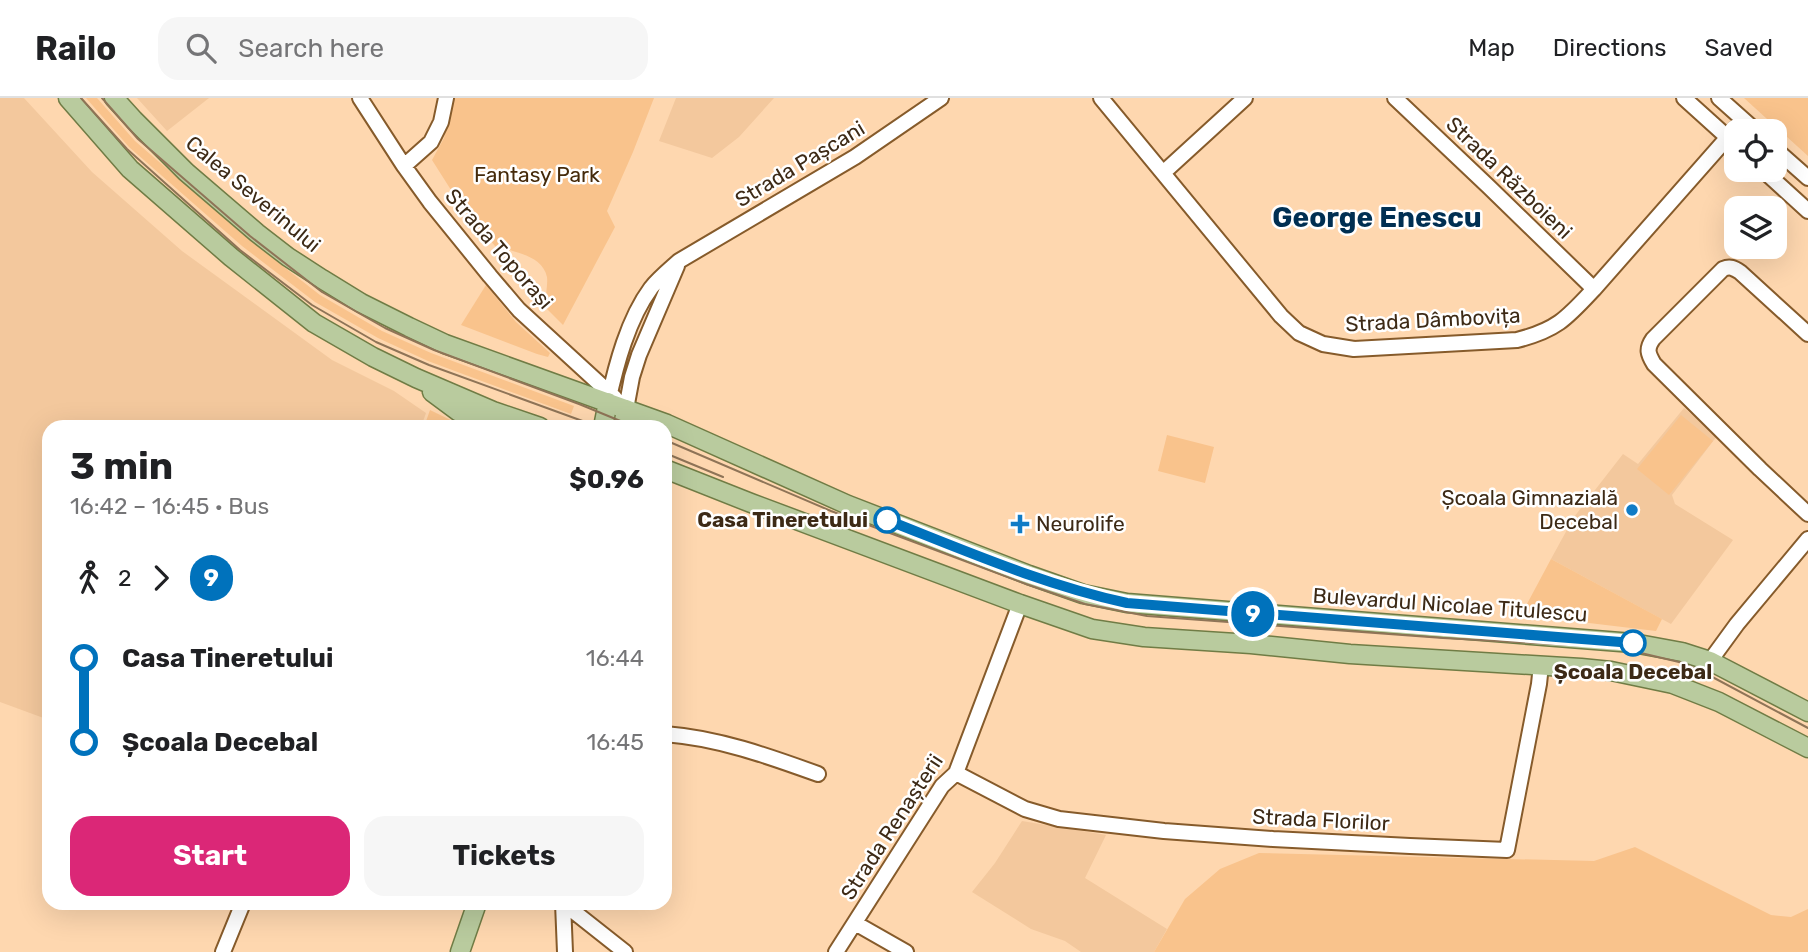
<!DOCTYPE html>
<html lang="en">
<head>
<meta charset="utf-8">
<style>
  body { margin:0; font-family:Rubik,sans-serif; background:#f6f6f6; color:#202124; height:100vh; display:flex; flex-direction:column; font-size:26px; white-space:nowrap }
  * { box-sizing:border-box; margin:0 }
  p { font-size:23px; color:#757577 }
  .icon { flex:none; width:38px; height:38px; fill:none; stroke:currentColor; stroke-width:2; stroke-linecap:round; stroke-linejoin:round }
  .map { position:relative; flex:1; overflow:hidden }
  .details { position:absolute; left:42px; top:322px; width:630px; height:490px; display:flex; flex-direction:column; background:#fff; border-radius:21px; box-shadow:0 7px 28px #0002 }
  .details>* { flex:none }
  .badge { padding:0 14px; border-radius:23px; font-size:24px; line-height:46px }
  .tools { position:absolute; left:1724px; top:21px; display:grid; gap:14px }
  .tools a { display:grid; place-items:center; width:63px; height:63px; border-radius:14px; background:#fff; box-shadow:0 7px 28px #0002; font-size:35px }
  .map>.badge { position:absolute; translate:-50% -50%; box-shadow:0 0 0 4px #fff }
  .legs { display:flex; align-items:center; gap:10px; height:77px; padding:0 28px; font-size:23px }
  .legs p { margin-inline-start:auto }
  .head { display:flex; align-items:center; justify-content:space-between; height:119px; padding:0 28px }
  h1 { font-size:38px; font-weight:700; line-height:52px }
  .action { display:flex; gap:14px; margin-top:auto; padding:14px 28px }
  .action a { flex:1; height:80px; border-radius:21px; background:#db2777; color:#fff; font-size:28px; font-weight:700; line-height:80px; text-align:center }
  .action a+a { background:#f6f6f6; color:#202124 }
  ul { padding:0 28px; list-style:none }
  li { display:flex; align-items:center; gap:24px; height:84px; font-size:26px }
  li i { display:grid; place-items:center; width:10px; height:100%; margin:0 9px; background:currentColor }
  li i::after { content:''; width:18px; height:18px; margin:-9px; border:5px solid; border-radius:50%; background:#fff }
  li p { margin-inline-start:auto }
  li:first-child i { background:linear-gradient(#0000 50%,currentColor 0) }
  li:last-child i { background:linear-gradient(currentColor 50%,#0000 0) }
  header { display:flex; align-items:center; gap:42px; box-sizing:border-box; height:98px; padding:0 35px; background:#fff; border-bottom:2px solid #e0e0e0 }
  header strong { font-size:33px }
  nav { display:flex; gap:38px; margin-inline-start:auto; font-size:24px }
  .search { width:490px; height:63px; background:#f6f6f6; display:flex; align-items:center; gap:18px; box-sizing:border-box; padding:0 24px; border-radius:21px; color:#757577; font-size:26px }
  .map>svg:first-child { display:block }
  .built { fill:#f3c89d }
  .green { fill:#f9c38c }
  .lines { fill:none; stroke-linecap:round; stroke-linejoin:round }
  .minor-casing { stroke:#865b2b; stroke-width:18 }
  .major-casing { stroke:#707c45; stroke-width:21 }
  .minor { stroke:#fff; stroke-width:14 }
  .major { stroke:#b9cb9e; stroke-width:18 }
  .tram { stroke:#8f7457; stroke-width:2 }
  .line-1-casing { stroke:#fff; stroke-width:16 }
  .line-1 { stroke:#0072bc; stroke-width:10 }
  .poi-dot { fill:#107cc6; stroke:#fff; stroke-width:2.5 }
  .stop-1-dot { fill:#fff; stroke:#0072bc; stroke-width:3.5 }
  .labels { text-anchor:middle; stroke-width:5; stroke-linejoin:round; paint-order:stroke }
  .street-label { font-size:21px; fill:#3d2a16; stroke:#fff }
  .park-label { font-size:21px; fill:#452a0a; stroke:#fff }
  .poi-label { font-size:21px; fill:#3d2a16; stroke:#fff; text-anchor:end }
  .stop-label { font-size:21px; font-weight:bold; fill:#3d2a16; stroke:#fff; text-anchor:end }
  .district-label { font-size:28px; font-weight:bold; fill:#002f52; stroke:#fff }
</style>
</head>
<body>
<header>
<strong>Railo</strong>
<div class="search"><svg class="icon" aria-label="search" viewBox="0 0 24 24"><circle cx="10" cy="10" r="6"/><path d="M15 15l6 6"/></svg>Search here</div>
<nav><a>Map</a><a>Directions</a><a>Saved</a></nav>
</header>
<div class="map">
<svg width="1808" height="854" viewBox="0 0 1808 854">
  <rect width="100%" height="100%" fill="#fed7af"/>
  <path class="built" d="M 0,0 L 24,0 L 92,74 L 182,153 L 332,262 L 394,293 L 426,315 L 421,329 L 49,329 L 49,622 L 0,604 Z
    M 137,0 L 209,0 L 167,33 Z
    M 676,0 L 774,0 L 739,39 L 712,60 L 659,43 Z
    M 1684,310 L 1717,338 L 1672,397 L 1675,406 L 1733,442 L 1671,526 L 1551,461 L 1574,419 L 1623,356 L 1638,366 Z
    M 1022,723 L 1106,737 L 1085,780 L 1167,831 L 1154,854 L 1081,854 L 1065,843 L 1031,831 L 972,794 L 995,765 Z"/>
  <path class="green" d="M 86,0 L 97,0 L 135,43 L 248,141 L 320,197 L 382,233 L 431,255 L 574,308 L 571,316 L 428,263 L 378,240 L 315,204 L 242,148 L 129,49 Z
    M 453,0 L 654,0 L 633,54 L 607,113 L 615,129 L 563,227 L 545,209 C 545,201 548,186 547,179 C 543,161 525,157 510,152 L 504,159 L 458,103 L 432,62 L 444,40 Z
    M 1744,0 L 1808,0 L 1808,58 Z
    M 486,187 L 516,224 L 550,255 L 548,259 L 537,256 L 461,227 Z
    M 430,312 L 465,329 L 424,329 Z
    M 1681,317 L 1713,343 L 1669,397 L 1637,371 Z
    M 1167,337 L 1214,349 L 1205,385 L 1158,373 Z
    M 1551,461 L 1662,521 L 1656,533 L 1521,517 Z
    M 1635,749 L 1771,817 L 1791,819 L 1808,811 L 1808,854 L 1154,854 L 1185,801 L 1220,771 L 1259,755 L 1594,763 Z"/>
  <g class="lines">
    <defs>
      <path id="minor" d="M 360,0 L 404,68 L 430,104 L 490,178 L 519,212 L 615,300
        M 1101,0 L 1281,218 L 1299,235 L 1323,246 L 1354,251 L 1517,242 C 1557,232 1567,220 1594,191 L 1743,22
        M 1395,0 L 1489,89 L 1594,191
        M 1684,0 L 1736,47
        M 1719,0 L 1756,33
        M 1774,50 L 1808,80
        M 404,68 L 431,44 L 441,24 L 446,0
        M 1763,72 L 1808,113
        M 1163,75 L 1245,0
        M 1808,236 L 1740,174 C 1734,170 1730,168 1723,171 L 1653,241 C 1646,251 1648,256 1654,266 L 1760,371 L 1808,416
        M 608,304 C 616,267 628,221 651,190 C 659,180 669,172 679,163 L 855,59 L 941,0
        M 626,311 L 632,279 L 639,257 L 677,168
        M 1710,563 L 1737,526 L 1808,441
        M 665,636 C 718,640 768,658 818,676
        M 956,675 L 1025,711 L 1059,721 L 1164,733 L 1273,741 L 1410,748 L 1507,752 L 1539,586 L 1541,567
        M 563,805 L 625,854
        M 563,805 L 565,854
        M 855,825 L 906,854
        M 223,854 L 243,805
        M 836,854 L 942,688 L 956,675 L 1020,506"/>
      <path id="major" d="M 68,0 L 130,71 L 231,159 L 314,225 L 373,259 L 416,280 L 493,313 L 540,329
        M 114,0 L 134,22 L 186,74 L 257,135 L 288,159 L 322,181 L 361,205 L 409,229 L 445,246 L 667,326 L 848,407 L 1029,477 L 1083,496 L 1127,505 L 1633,545 L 1682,554 L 1710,563 L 1808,614
        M 432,294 L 459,314 L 496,329
        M 603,329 L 608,304
        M 623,329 L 626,311
        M 665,371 L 751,405 L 1020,506 L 1092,531 L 1144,539 L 1251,546 L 1350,556 L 1581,570 L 1611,573 L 1673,586 L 1719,604 L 1808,650
        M 460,854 L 477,805"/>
    </defs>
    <use href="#minor" class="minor-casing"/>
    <use href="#major" class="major-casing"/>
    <use href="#minor" class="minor"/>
    <use href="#major" class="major"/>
    <path class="tram" d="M 81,0 L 127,51 L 240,152 L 312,207 L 376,244 L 429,267 L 599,329
      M 102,0 L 138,41 L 250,138 L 322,194 L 385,230 L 434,252 L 579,306 L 635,329
      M 665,342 L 831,413 L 1026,486 L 1085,506 L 1147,518 L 1443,540 L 1589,548 L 1624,551 L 1679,564 L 1703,574 L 1808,630
      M 665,355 L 723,379"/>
  </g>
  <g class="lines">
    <defs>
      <path id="line-1" d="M 887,422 C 966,453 1044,487 1127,505 L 1633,545"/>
    </defs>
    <use href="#line-1" class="line-1-casing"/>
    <use href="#line-1" class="line-1"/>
  </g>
  <g class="poi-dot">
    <circle cx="1632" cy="412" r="7"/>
    <path d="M1016.5 415.5h7v7h7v7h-7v7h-7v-7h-7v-7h7z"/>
  </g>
  <g class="stop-1-dot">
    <circle cx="887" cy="422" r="12"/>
    <circle cx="1633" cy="545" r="12"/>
  </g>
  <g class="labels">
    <g class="street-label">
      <text transform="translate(800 66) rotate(-31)" y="7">Strada Pașcani</text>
      <text transform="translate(1509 80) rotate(44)" y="7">Strada Războieni</text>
      <text transform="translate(253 96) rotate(40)" y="7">Calea Severinului</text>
      <text transform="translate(499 151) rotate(49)" y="7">Strada Toporași</text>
      <text transform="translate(1433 222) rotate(-3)" y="7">Strada Dâmbovița</text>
      <text transform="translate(1450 507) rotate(4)" y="7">Bulevardul Nicolae Titulescu</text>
      <text transform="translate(1321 722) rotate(3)" y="7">Strada Florilor</text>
      <text transform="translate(892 729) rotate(-57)" y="7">Strada Renașterii</text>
    </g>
    <g class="park-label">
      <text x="537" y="84">Fantasy Park</text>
    </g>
    <g class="poi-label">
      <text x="1618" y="407">Școala Gimnazială<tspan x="1618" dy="24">Decebal</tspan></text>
      <text x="1036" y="433" text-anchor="start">Neurolife</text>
    </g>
    <g class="stop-label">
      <text x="868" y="429">Casa Tineretului</text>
      <text x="1633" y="581" text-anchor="middle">Școala Decebal</text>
    </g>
    <g class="district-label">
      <text x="1377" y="129">George Enescu</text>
    </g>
  </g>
</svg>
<div class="tools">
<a><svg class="icon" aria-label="locate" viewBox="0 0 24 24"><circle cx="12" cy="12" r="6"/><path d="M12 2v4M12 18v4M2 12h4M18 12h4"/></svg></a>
<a><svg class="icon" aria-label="layers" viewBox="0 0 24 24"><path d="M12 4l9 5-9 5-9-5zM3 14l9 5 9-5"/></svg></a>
</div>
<b class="badge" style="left:1253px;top:516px;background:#0072bc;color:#fff">9</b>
<section class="details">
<div class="head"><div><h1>3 min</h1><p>16:42 – 16:45 · Bus</p></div><b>$0.96</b></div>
<div class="legs"><svg class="icon" aria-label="walk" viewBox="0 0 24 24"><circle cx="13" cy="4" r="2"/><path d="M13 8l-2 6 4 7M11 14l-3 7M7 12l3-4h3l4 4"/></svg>2<svg class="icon" aria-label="forward" viewBox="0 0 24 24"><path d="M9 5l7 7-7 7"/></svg><b class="badge" style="background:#0072bc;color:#fff">9</b></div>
<ul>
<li><i style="color:#0072bc"></i><b>Casa Tineretului</b><p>16:44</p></li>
<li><i style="color:#0072bc"></i><b>Școala Decebal</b><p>16:45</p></li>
</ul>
<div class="action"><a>Start</a><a>Tickets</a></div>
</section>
</div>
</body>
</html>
